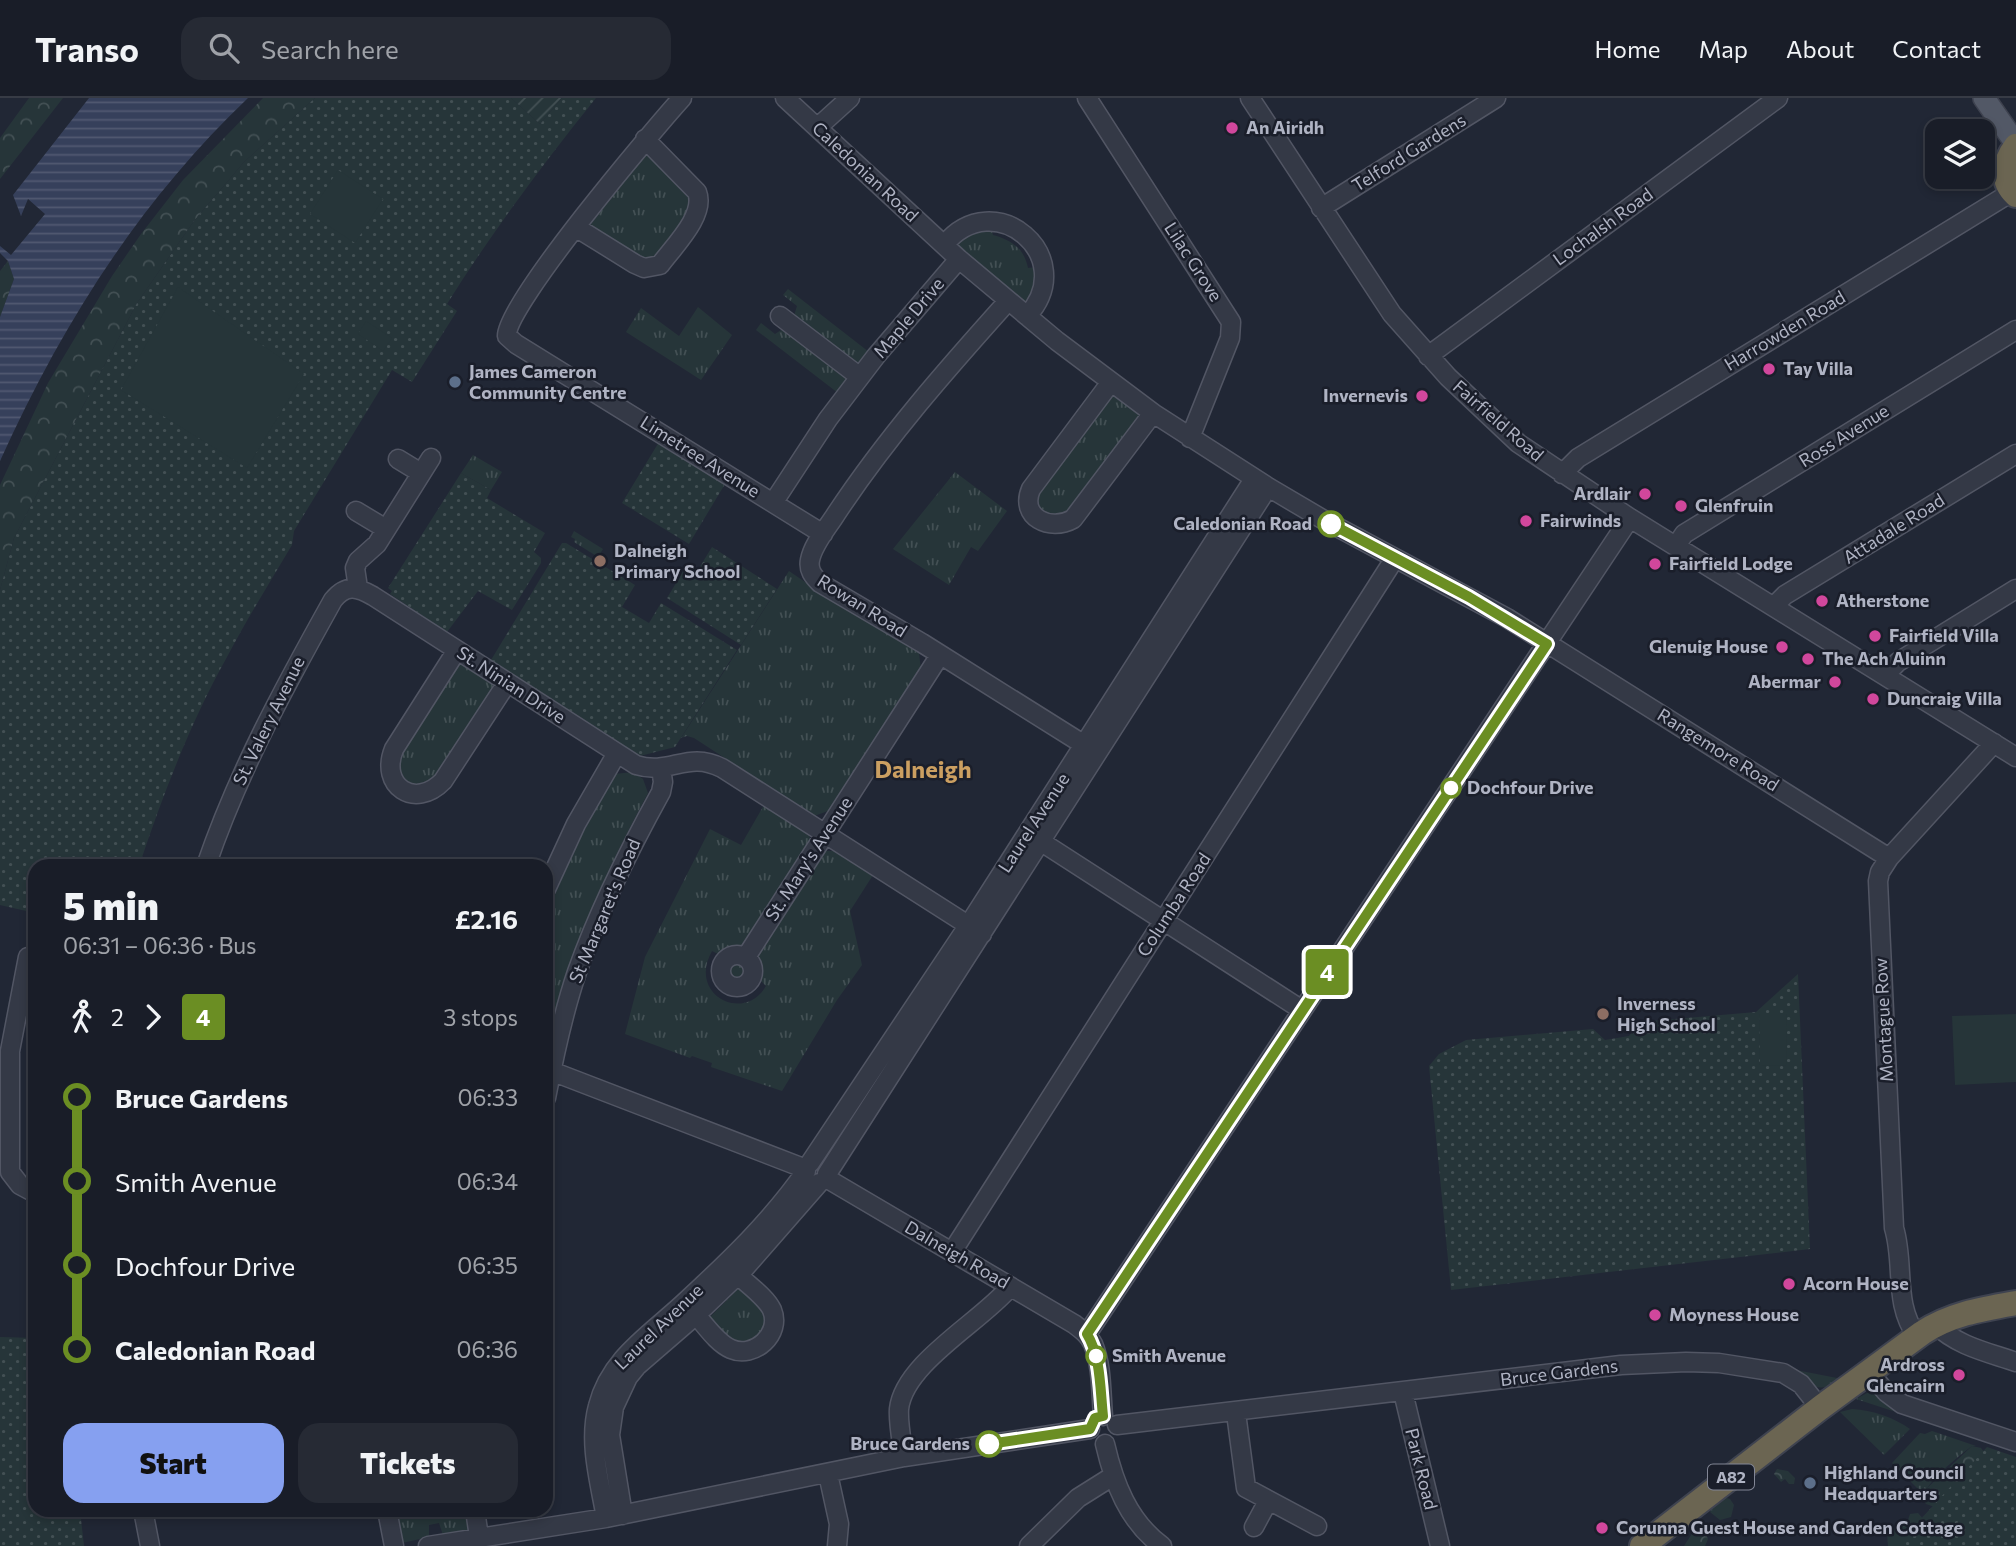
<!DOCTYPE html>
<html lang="en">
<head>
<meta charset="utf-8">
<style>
  body { margin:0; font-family:Commissioner,sans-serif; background:#262a34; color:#f1f3f6; height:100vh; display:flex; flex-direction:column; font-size:26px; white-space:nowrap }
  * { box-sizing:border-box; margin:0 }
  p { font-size:23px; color:#9fa2a8 }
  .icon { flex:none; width:38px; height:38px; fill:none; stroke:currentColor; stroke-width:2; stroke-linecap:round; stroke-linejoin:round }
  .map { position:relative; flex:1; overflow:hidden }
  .side { position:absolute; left:28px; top:761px; width:525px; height:658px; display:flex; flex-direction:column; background:#191d28; border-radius:21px; box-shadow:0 4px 10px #0003,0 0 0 2px #373b45 }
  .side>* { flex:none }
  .badge { padding:0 14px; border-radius:5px; font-size:24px; line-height:46px }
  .buttons { position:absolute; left:1925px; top:21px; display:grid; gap:14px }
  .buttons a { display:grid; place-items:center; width:70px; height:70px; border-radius:14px; background:#191d28; box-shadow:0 4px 10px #0003,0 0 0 2px #373b45; font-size:35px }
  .map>.badge { position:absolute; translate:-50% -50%; box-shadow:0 0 0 4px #fff }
  .legs { display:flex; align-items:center; gap:10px; height:77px; padding:0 35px; font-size:23px }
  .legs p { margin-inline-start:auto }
  .overview { display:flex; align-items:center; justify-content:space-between; height:119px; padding:0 35px }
  h1 { font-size:38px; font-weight:800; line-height:52px }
  .primary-button { display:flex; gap:14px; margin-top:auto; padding:14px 35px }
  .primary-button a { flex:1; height:80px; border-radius:21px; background:#86a0f0; color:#111; font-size:28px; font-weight:800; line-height:80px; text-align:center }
  .primary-button a+a { background:#262a34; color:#f1f3f6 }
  ul { padding:0 35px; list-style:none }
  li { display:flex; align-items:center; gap:24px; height:84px; font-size:26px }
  li i { display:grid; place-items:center; width:10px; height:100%; margin:0 9px; background:currentColor }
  li i::after { content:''; width:18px; height:18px; margin:-9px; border:5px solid; border-radius:50%; background:#191d28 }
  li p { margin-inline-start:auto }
  li:first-child i { background:linear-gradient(#0000 50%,currentColor 0) }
  li:last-child i { background:linear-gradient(currentColor 50%,#0000 0) }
  header { display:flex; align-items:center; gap:42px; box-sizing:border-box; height:98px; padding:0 35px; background:#191d28; border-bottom:2px solid #373b45 }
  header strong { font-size:33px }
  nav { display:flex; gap:38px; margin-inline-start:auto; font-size:24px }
  .search { width:490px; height:63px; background:#262a34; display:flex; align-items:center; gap:18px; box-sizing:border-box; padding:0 24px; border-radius:21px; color:#9fa2a8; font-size:26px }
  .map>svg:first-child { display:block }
  .grass { fill:url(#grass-tufts) }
  .forest { fill:url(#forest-crowns) }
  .park { fill:url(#park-dots) }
  .garden { fill:url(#garden-furrows) }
  .pitch { fill:#263539 }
  .water { fill:url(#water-rules) }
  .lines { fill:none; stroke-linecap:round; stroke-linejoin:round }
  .minor-casing { stroke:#525664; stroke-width:21 }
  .major-casing { stroke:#3e424f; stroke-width:24 }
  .highway-casing { stroke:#3f4350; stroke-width:28 }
  .minor { stroke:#343946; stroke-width:18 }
  .major { stroke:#525866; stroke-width:21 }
  .highway { stroke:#6b6552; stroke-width:24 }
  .line-1-casing { stroke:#fff; stroke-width:16 }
  .line-1 { stroke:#6b8e23; stroke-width:10 }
  .hotel-dot { fill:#d1479c; stroke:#1a1e2a; stroke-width:2.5 }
  .service-dot { fill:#5c6f8a; stroke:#1a1e2a; stroke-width:2.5 }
  .stop-1-dot { fill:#fff; stroke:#6b8e23; stroke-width:3.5 }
  .education-dot { fill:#8d6e63; stroke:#1a1e2a; stroke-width:2.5 }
  .labels { text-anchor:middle; stroke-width:5; stroke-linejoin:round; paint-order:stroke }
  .shield { fill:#1a1e2a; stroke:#828695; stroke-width:2 }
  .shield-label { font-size:16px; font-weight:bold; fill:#afb3c3 }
  .poi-label { font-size:18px; font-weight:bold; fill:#afb3c3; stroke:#1a1e2a; text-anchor:start }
  .street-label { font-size:18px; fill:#afb3c3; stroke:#1a1e2a }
  .stop-label { font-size:18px; font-weight:bold; fill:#afb3c3; stroke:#1a1e2a; text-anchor:end }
  .district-label { font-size:24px; font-weight:bold; fill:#cb9f61; stroke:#1a1e2a }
</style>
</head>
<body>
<header>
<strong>Transo</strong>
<div class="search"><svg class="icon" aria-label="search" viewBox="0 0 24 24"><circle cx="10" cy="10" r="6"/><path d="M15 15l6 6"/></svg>Search here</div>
<nav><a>Home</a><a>Map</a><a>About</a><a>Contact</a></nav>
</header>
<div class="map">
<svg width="2016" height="1448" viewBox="0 0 2016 1448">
  <defs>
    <pattern id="grass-tufts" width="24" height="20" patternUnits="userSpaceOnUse" patternTransform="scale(1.75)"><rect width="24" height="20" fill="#263539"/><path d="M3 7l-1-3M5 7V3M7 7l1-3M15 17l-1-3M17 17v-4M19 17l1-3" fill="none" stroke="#435054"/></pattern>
    <pattern id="forest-crowns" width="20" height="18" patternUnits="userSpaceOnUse" patternTransform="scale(1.75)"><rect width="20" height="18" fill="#263539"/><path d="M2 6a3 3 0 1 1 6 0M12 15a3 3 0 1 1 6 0" fill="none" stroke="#435054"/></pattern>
    <pattern id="park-dots" width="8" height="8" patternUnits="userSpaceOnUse" patternTransform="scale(1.75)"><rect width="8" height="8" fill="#263539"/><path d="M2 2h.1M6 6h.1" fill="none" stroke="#435054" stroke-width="1.8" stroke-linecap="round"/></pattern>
    <pattern id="garden-furrows" width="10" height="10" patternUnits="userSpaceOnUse" patternTransform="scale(1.75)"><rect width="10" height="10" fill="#263539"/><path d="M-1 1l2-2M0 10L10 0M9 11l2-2" fill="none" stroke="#435054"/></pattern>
    <pattern id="water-rules" width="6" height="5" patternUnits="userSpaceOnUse" patternTransform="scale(1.75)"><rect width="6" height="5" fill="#36405b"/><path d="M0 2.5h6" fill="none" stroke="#515971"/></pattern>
  </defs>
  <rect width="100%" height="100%" fill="#212735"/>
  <path class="grass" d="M 645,56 L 651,57 L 694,99 L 694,108 L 658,158 L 647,164 L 592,131 L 591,126 Z
    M 991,130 L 993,137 C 1011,142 1024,150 1028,170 L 1036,169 L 1038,187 L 1027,204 L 1024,205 L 958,149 L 961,138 Z
    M 788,191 L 869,254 L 858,269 L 793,221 L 797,208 L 783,197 Z
    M 698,209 L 732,237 L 701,282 L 626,234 L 641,210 L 679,238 Z
    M 761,225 L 775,236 L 784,230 L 850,280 L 838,295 L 756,232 Z
    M 1110,296 L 1143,319 L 1069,415 L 1052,420 L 1038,411 L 1035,397 Z
    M 473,357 L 502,374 L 491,392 L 461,375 Z
    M 955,374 L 1007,413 L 978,453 L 971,449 L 949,487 L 893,451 Z
    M 574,433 L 603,451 L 598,459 L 574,444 L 575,441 L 571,439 Z
    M 789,473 L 824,497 L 919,555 L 921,572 L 828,713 L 814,718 L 694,640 L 687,638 L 681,640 Z
    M 459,565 L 493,585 L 495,591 L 441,678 L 420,690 L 400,681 L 396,658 Z
    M 633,674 L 643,681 L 648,695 C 606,773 572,853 549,939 L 546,938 L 546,817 L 578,744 L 615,676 Z
    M 764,707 L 808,735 L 811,743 L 745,847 L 720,857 L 712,853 C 687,897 744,926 766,888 L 760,882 L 758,857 L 825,753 L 835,753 L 873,777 L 850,813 L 862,867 L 837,902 L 782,993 L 711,969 L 712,965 L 692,958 L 690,960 L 625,936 L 645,859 L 710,731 L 741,747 Z
    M726 873a11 11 0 1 1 22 0a11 11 0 1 1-22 0Z
    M 741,1188 L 760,1204 L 768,1219 L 759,1243 L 734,1247 L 708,1221 Z
    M 1796,1272 L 1842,1281 C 1817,1296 1816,1290 1796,1272 Z
    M 1869,1294 L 1882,1299 L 1899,1315 L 1856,1301 Z
    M 1852,1311 C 1872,1312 1895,1320 1910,1331 L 1884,1357 L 1840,1314 Z
    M 1932,1333 L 1976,1348 L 1972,1348 C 1955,1361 1935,1377 1923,1396 L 1892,1365 L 1920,1335 L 1925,1336 Z
    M 393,1412 L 470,1412 L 470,1432 L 443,1437 L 439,1425 L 429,1427 L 429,1439 L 402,1445 Z"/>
  <path class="forest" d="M 29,0 L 63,0 L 0,81 L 0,40 Z
    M 263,0 L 315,0 L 244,64 L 194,123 L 137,205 L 14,440 L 0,492 L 0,387 L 48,285 L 112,178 L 141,136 L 183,82 Z
    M 8,163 L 14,181 L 0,219 L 0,173 Z
    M 1972,1348 L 1981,1350 L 1984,1354 L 1935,1409 L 1926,1406 L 1923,1402 L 1926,1391 Z
    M 1777,1371 L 1788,1373 L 1795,1380 L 1794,1386 L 1789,1386 L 1785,1381 L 1781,1384 L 1774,1376 Z
    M 1724,1399 L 1730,1401 L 1734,1407 L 1731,1419 L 1720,1422 L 1710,1414 L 1716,1405 Z
    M 1918,1415 L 1925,1423 L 1913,1448 L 1888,1448 L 1887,1435 L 1897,1428 L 1907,1425 L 1910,1416 Z
    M 1693,1434 L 1705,1434 L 1708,1441 L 1705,1448 L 1684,1448 Z"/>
  <path class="park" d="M 315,0 L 511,0 L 540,26 L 562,0 L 596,0 C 543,66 492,134 447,206 L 457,213 L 412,284 L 392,272 L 294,433 L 292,447 C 270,484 247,521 227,559 C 190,625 163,697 139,768 L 35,768 L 35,815 L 0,807 L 0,492 L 14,440 L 137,205 L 194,123 L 244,64 Z
    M 659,344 L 725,386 L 689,446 L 622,405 Z
    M 461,375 L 491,392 L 487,400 L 545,435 L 534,454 L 541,460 L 541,465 L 512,512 L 478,493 L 447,534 L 390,496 L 392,493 L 388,490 Z
    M 562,445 L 566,445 L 635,487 L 622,509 L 649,525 L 661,505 L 737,552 L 675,649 L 640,658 L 491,562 Z
    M 712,449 L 777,491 L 741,547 L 667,500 L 684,472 L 696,475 Z
    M 1798,876 L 1810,1151 L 1451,1192 L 1429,968 L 1439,956 L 1466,942 L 1593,931 L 1605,942 L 1629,938 L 1640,924 L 1756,914 Z
    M 0,1239 L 35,1240 L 35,1412 L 80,1412 L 84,1448 L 0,1448 Z
    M 1987,1349 L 2016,1359 L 2016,1448 L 1896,1448 Z"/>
  <path class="garden" d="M 511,0 L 562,0 L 540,26 Z"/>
  <path class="pitch" d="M 338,72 L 383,101 L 355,145 L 310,116 Z
    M 178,189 L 304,276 L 247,370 L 121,292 Z
    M 366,223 L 392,240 L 383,253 L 358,236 Z
    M 1759,916 L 1786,916 L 1787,967 L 1760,968 Z
    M 2016,916 L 2016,984 L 1955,987 L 1952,918 Z"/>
  <path class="water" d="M 89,0 L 248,0 C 139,104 62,226 0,363 L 0,219 L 14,181 L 8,163 L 0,155 L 0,148 L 11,157 L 45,116 L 28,101 L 21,118 L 13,97 Z"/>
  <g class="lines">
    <defs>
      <path id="minor" d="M 682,0 C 654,31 505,207 507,238 L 516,246 L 823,436
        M 785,0 L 959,161 L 1057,243 L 1153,315 L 1268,389 L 1324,422 L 1507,520 L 1889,760
        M 1087,0 L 1231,224 L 1230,240 L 1190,340
        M 1250,0 L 1392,216 L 1448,279 L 1518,345 L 1630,420 L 2016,659
        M 818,29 L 850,0
        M 1321,110 L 1496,0
        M 577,130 L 635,166 L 644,170 L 660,167 C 674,148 706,117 697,94 L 645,41
        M 944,147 C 994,85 1081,159 1027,218
        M 1008,203 C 947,271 887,339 836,416 C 828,429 813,446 810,462 C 808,472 813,478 820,485 L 922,545 L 1094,653
        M 780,218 L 860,279
        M 1428,258 L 1778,0
        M 1111,284 L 1031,391 C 1019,419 1050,434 1073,421 L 1153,315
        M 398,361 L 421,375
        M 1562,376 L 1578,360 L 2012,94
        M 773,405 L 828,321 L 876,258 L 959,161
        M 356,413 L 386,431
        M 1676,448 L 1684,436 L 2016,232
        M 358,490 L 355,470 L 358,463 L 377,446 L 431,360
        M 1774,508 L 1785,497 L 2016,356
        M 457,552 L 394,651 C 379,688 415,712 443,683 L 507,585
        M 1885,577 L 1898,564 L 2016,491
        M 1040,743 L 1302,912
        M 206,768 C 238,674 285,588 333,502 C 346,486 357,489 373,498 L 636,667 C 671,678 687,652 722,670 L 982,836
        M 546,791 L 576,726 L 617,655
        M721 873a16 16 0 1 1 32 0a16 16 0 1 1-32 0Z
        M 28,859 L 10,953 L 10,1074 L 20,1087 L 35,1095
        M 746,859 L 940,557
        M 546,971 L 806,1071
        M 546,1000 C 554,958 563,915 577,874 C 599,811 629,752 661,694 L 663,684 L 661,670
        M 810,1065 L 968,828 L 1254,381
        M 827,1076 L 1268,389
        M 826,1080 L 1074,1226 C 1082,1232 1089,1237 1093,1246 C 1102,1267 1101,1295 1103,1318
        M 952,1154 L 1395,460
        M 696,1217 C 706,1228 717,1245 731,1251 C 754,1261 782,1236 772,1212 C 766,1199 748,1187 738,1177
        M 1935,1226 C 1957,1248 1987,1254 2016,1264
        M 1087,1236 L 1630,420
        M 1917,1238 C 1893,1206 1905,1166 1894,1130 L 1878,783 L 1880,774 L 1889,760 L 1994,645
        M 1869,1274 L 1886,1294 L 1902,1306 L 2016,1344
        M 1403,1294 L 1440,1448
        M 1236,1315 L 1246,1390 L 1317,1428
        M 1117,1327 L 1621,1267 L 1686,1264 L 1719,1265 L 1783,1275 L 1801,1286 L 1820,1310
        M 1105,1346 C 1114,1385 1128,1423 1162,1448
        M 904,1359 C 902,1344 898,1326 899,1311 C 904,1265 982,1223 1010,1189
        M 828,1376 L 839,1426 L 837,1448
        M 143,1412 L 150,1448
        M 387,1412 L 394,1448
        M 475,1412 L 479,1439
        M 623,1417 L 610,1337 L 614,1309 L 628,1279 L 637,1268 L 696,1217 L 743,1172 L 819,1085
        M 606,1420 C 600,1385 588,1344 598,1308 C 610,1260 651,1236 686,1203 C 729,1163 772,1122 806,1073
        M 1254,1429 L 1268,1403
        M 428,1448 L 606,1420 L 904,1359 L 1090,1331
        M 1029,1448 L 1078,1400 L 1113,1378"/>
      <path id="major" d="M 1984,0 L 2016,46"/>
      <path id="highway" d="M 2016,48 C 2004,64 2000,82 2016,97
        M 1642,1448 L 1820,1310 L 1922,1235 C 1951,1216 1982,1211 2016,1205"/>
    </defs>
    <use href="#minor" class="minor-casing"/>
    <use href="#major" class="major-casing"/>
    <use href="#highway" class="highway-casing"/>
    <use href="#minor" class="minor"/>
    <use href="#major" class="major"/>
    <use href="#highway" class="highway"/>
  </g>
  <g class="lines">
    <defs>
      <path id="line-1" d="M 989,1346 L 1090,1331 L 1095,1320 L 1103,1318 C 1100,1291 1101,1259 1087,1236 L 1547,546 L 1469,499 L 1331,426"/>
    </defs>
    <use href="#line-1" class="line-1-casing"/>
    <use href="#line-1" class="line-1"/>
  </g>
  <g class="hotel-dot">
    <circle cx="1232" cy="30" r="7"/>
    <circle cx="1769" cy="271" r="7"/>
    <circle cx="1422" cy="298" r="7"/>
    <circle cx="1645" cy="396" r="7"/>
    <circle cx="1681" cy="408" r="7"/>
    <circle cx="1526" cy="423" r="7"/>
    <circle cx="1655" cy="466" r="7"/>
    <circle cx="1822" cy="503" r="7"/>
    <circle cx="1875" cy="538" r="7"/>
    <circle cx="1782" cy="549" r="7"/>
    <circle cx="1808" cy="561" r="7"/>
    <circle cx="1835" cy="584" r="7"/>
    <circle cx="1873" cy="601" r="7"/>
    <circle cx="1789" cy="1186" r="7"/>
    <circle cx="1655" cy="1217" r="7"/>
    <circle cx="1959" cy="1277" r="7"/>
    <circle cx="1602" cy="1430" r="7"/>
  </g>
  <g class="service-dot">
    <circle cx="455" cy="284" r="7"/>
    <circle cx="1810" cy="1385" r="7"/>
  </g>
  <g class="stop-1-dot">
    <circle cx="1331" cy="426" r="12"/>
    <circle cx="1451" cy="690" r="9"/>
    <circle cx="1096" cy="1258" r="9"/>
    <circle cx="989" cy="1346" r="12"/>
  </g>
  <g class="education-dot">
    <circle cx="600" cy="463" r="7"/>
    <circle cx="1603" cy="916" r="7"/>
  </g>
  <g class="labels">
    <rect class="shield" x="1708" y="1366.5" width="46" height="25" rx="5"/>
    <g class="shield-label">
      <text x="1731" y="1385">A82</text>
    </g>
    <g class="poi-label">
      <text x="1246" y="36">An Airidh</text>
      <text x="1783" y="277">Tay Villa</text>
      <text x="469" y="280">James Cameron<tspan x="469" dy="21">Community Centre</tspan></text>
      <text x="1408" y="304" text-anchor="end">Invernevis</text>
      <text x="1631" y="402" text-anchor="end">Ardlair</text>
      <text x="1695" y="414">Glenfruin</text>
      <text x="1540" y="429">Fairwinds</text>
      <text x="614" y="459">Dalneigh<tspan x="614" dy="21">Primary School</tspan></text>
      <text x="1669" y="472">Fairfield Lodge</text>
      <text x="1836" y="509">Atherstone</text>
      <text x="1889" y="544">Fairfield Villa</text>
      <text x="1768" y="555" text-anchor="end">Glenuig House</text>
      <text x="1822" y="567">The Ach Aluinn</text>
      <text x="1821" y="590" text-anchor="end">Abermar</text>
      <text x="1887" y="607">Duncraig Villa</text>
      <text x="1617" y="912">Inverness<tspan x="1617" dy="21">High School</tspan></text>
      <text x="1803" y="1192">Acorn House</text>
      <text x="1669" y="1223">Moyness House</text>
      <text x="1945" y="1273" text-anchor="end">Ardross<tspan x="1945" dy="21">Glencairn</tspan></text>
      <text x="1824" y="1381">Highland Council<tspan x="1824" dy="21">Headquarters</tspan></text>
      <text x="1616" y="1436">Corunna Guest House and Garden Cottage</text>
    </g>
    <g class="street-label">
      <text transform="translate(1409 55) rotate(-32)" y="6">Telford Gardens</text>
      <text transform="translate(865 74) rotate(43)" y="6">Caledonian Road</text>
      <text transform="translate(1603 129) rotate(-36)" y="6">Lochalsh Road</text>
      <text transform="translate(1193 164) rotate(57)" y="6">Lilac Grove</text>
      <text transform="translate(909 220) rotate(-50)" y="6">Maple Drive</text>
      <text transform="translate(1785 233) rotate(-31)" y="6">Harrowden Road</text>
      <text transform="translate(1498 323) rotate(41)" y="6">Fairfield Road</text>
      <text transform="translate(1844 338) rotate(-32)" y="6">Ross Avenue</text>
      <text transform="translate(700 359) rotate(32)" y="6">Limetree Avenue</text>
      <text transform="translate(1894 431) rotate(-32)" y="6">Attadale Road</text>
      <text transform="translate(862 508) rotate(32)" y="6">Rowan Road</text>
      <text transform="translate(511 587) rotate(33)" y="6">St. Ninian Drive</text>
      <text transform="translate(269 623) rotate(-64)" y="6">St. Valery Avenue</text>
      <text transform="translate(1718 652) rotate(32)" y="6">Rangemore Road</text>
      <text transform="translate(1034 725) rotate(-57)" y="6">Laurel Avenue</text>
      <text transform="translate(809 761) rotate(-57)" y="6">St. Mary's Avenue</text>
      <text transform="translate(1174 807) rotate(-57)" y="6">Columba Road</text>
      <text transform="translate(605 813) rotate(-67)" y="6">St Margaret's Road</text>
      <text transform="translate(1884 922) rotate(-93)" y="6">Montague Row</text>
      <text transform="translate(957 1157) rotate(30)" y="6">Dalneigh Road</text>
      <text transform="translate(659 1229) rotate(-44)" y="6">Laurel Avenue</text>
      <text transform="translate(1559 1275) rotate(-7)" y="6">Bruce Gardens</text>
      <text transform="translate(1421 1371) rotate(76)" y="6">Park Road</text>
    </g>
    <g class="stop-label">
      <text x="1312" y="432">Caledonian Road</text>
      <text x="1467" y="696" text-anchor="start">Dochfour Drive</text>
      <text x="1112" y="1264" text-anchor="start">Smith Avenue</text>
      <text x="970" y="1352">Bruce Gardens</text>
    </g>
    <g class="district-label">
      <text x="923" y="680">Dalneigh</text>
    </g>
  </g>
</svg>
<div class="buttons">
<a><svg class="icon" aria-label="layers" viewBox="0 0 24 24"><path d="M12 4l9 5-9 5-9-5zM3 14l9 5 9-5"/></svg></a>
</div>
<b class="badge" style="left:1327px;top:874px;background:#6b8e23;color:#fff">4</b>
<section class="side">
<div class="overview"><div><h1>5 min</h1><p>06:31 – 06:36 · Bus</p></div><b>£2.16</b></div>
<div class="legs"><svg class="icon" aria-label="walk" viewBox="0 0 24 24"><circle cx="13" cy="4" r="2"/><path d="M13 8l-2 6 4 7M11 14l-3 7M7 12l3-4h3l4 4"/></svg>2<svg class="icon" aria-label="forward" viewBox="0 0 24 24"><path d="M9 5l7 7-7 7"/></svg><b class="badge" style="background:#6b8e23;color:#fff">4</b><p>3 stops</p></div>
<ul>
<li><i style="color:#6b8e23"></i><b>Bruce Gardens</b><p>06:33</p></li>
<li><i style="color:#6b8e23"></i><span>Smith Avenue</span><p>06:34</p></li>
<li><i style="color:#6b8e23"></i><span>Dochfour Drive</span><p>06:35</p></li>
<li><i style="color:#6b8e23"></i><b>Caledonian Road</b><p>06:36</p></li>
</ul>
<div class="primary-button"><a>Start</a><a>Tickets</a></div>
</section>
</div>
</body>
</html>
